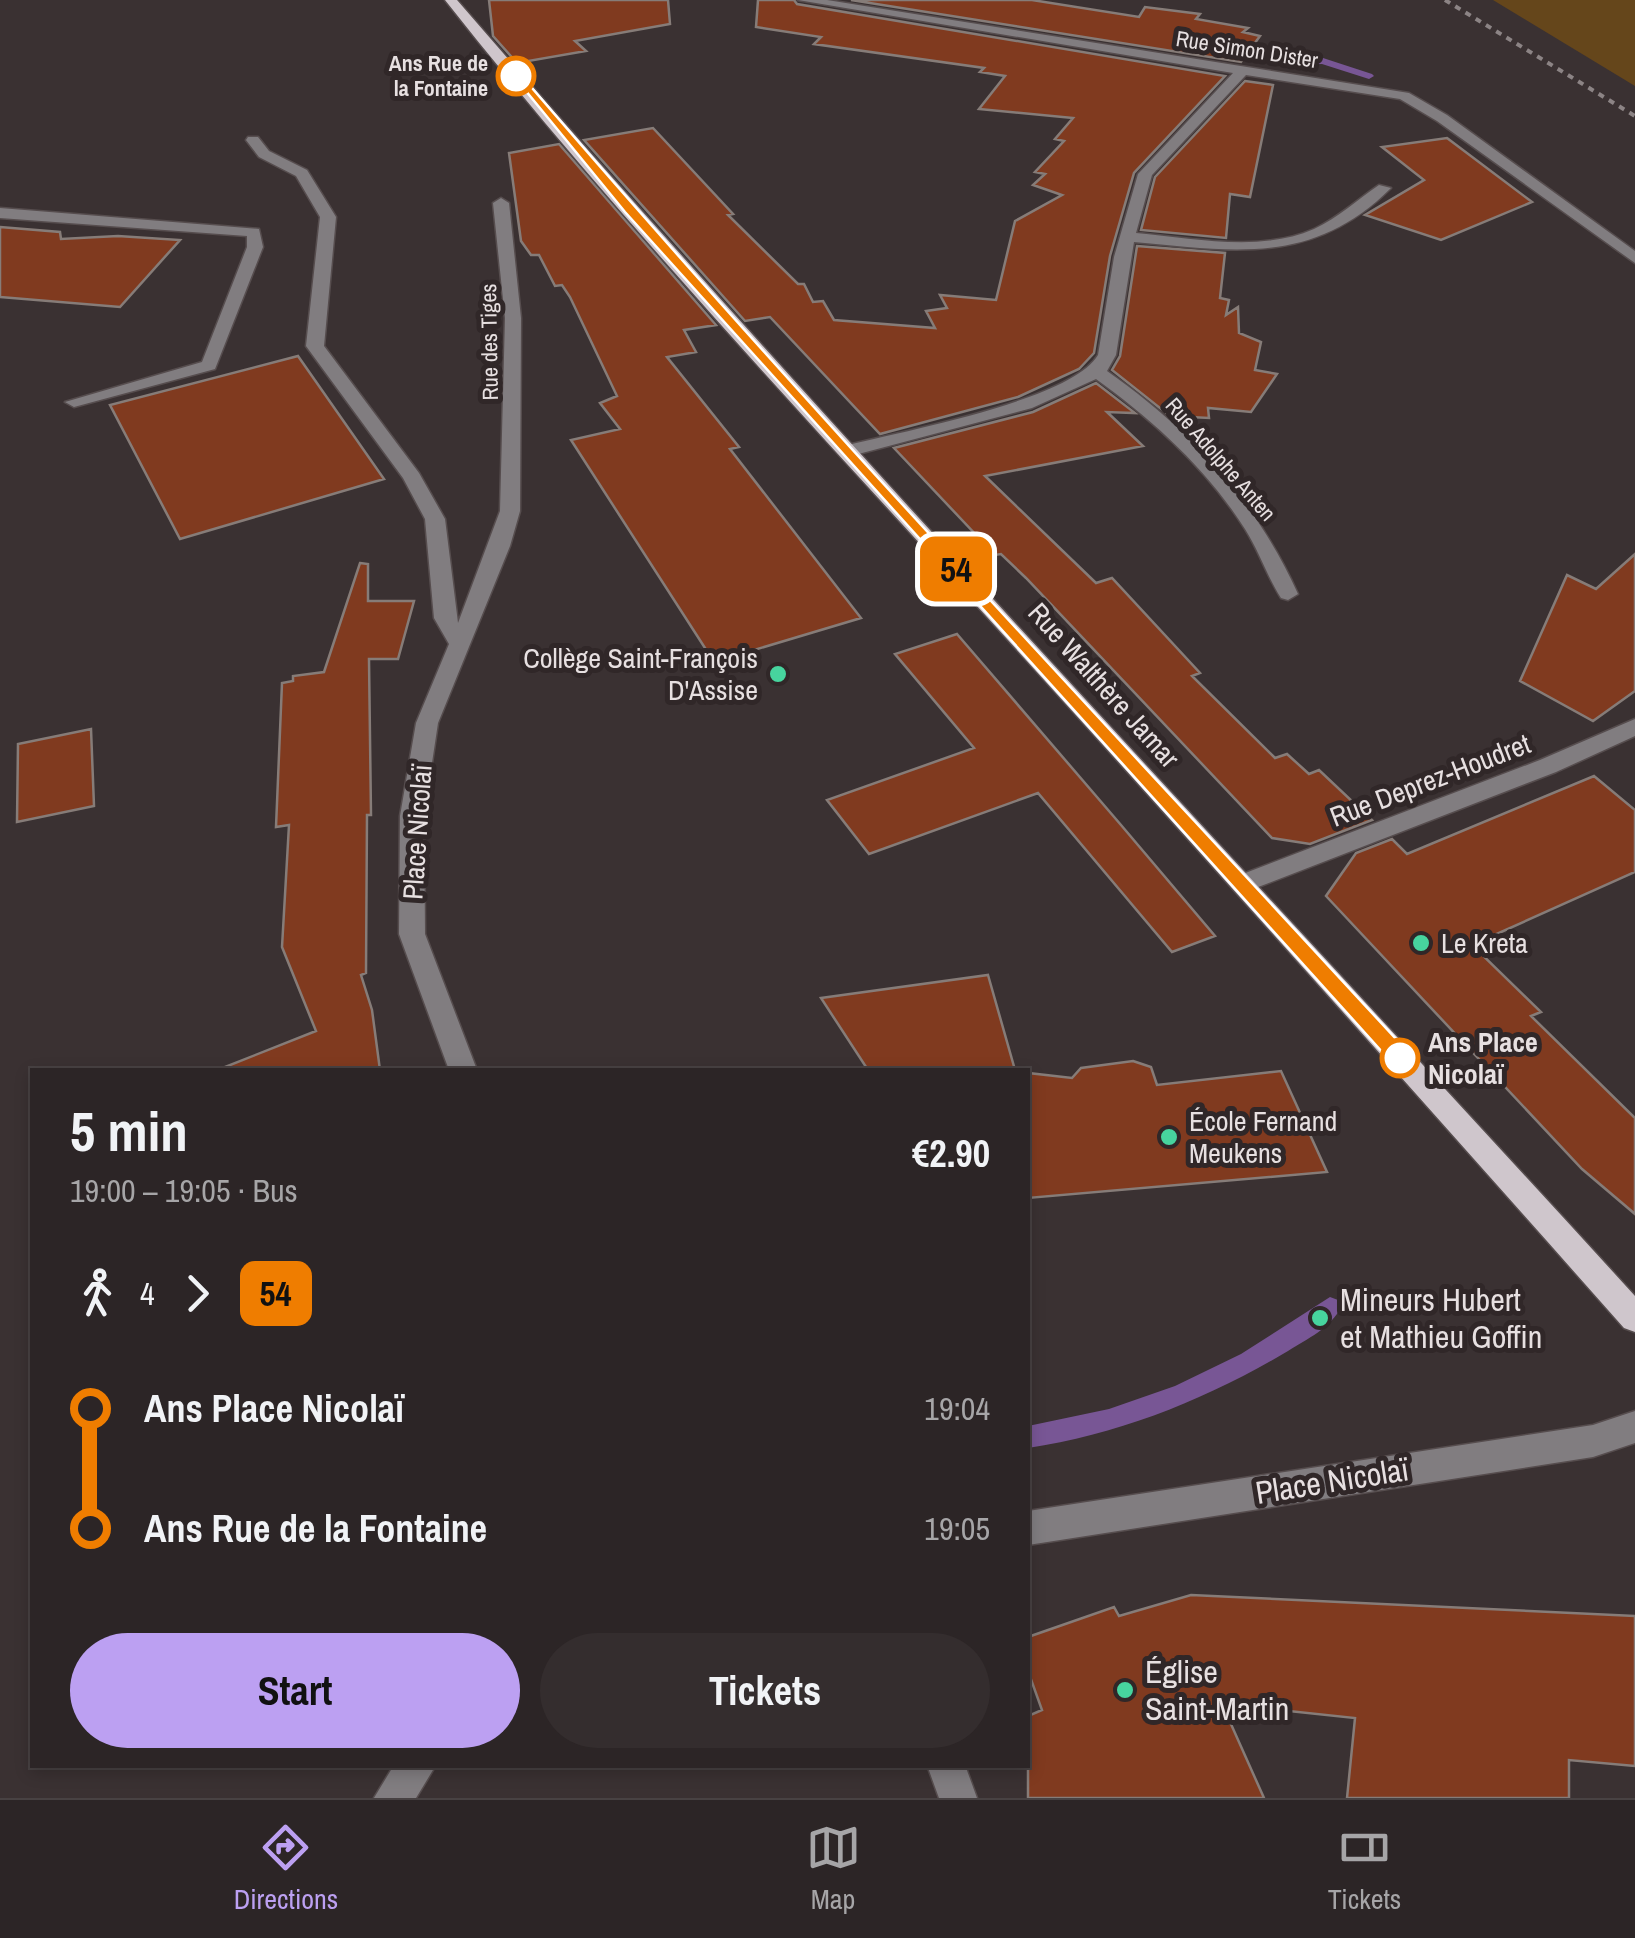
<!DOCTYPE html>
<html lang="en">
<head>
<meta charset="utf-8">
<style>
  body { margin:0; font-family:"Archivo Narrow",sans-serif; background:#342d2e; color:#f1f3f6; height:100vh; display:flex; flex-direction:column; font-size:38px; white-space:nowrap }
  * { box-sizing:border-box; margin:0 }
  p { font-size:32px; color:#a6a5a7 }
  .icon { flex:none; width:55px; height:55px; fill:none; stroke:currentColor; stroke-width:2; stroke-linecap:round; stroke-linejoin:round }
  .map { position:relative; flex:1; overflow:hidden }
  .drawer { position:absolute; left:30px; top:1068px; width:1000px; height:700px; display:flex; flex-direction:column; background:#2c2526; border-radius:0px; box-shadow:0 5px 15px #0003,0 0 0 2px #484243 }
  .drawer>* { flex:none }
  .badge { padding:0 20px; border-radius:15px; font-size:35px; line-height:65px }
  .map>.badge { position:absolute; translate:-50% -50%; box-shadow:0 0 0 5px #fff }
  .legs { display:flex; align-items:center; gap:15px; height:110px; padding:0 40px; font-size:32px }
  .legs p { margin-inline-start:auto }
  .summary { display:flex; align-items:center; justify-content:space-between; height:170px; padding:0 40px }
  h1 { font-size:55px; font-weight:700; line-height:75px }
  .cta { display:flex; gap:20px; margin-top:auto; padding:20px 40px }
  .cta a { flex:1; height:115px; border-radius:60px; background:#bca0f2; color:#111; font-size:40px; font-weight:700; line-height:115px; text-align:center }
  .cta a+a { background:#342d2e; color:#f1f3f6 }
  ul { padding:0 40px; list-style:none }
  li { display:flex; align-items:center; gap:35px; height:120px; font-size:38px }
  li i { display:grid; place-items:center; width:15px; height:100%; margin:0 12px; background:currentColor }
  li i::after { content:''; width:25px; height:25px; margin:-12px; border:8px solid; border-radius:50%; background:#2c2526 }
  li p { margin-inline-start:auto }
  li:first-child i { background:linear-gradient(#0000 50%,currentColor 0) }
  li:last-child i { background:linear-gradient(currentColor 50%,#0000 0) }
  .tabs { display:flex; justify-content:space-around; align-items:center; height:140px; border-top:2px solid #484243; background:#2c2526; font-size:28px; color:#a6a5a7 }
  .tabs a { display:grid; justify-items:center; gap:5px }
  .tabs .selected { color:#bca0f2 }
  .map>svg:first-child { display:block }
  .green { fill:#65461b }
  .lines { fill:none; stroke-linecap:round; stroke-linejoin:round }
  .stream { fill:#785695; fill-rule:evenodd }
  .building { fill:#803a1f; stroke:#867c78; stroke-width:2.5 }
  .minor-casing { stroke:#564d4e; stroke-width:3 }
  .major-casing { stroke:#564d4e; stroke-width:3 }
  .minor { fill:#817d80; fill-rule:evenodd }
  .major { fill:#cfc6cc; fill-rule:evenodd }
  .rail { stroke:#8c8485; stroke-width:4; stroke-dasharray:6 6; stroke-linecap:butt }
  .line-1 { fill:#ef7d00; stroke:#fff; stroke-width:2.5 }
  .stop-1-dot { fill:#fff; stroke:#ef7d00; stroke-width:5 }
  .poi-dot { fill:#47d49e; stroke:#302728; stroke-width:4 }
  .labels { text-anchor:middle; stroke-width:10; stroke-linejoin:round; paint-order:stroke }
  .far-street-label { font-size:22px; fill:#e7e0e1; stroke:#302728 }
  .far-stop-label { font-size:22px; font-weight:bold; fill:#e7e0e1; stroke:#302728; text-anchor:end }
  .poi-label { font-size:28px; fill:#e7e0e1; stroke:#302728; text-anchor:start }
  .street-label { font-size:28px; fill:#e7e0e1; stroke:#302728 }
  .stop-label { font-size:28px; font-weight:bold; fill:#e7e0e1; stroke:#302728; text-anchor:start }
  .near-poi-label { font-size:32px; fill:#e7e0e1; stroke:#302728; text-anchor:start }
  .near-street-label { font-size:32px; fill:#e7e0e1; stroke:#302728 }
</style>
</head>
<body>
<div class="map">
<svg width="1635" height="1798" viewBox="0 0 1635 1798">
  <rect width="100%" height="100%" fill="#3a3132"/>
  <path class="green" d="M 1493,0 L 1635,0 L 1635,86 Z"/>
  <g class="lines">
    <path class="stream" d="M 1323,58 L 1372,74 L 1374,76 L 1369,79 L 1322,64 L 1282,65 L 1277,62 L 1282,59 Z
      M 1330,1297 L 1338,1300 L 1341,1307 C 1331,1328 1307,1339 1288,1351 C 1207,1399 1121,1434 1028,1448 L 1028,1426 L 1109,1409 L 1175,1386 L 1241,1354 Z"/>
  </g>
  <path class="building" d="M 489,0 L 668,0 L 670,24 L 575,41 L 586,51 L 517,63 L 493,36 Z
    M 758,0 L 794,0 L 797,4 L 1225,76 L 1134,173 L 1110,256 L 1094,353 L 1079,369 L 1018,397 L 880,434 L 770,317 L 745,321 L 584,140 L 653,128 L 733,214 L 728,215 L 798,284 L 804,284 L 813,302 L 823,301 L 834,320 L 935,328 L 926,311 L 947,308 L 940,295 L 996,300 L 1015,221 L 1062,195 L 1033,185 L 1045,174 L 1035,172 L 1064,141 L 1055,139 L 1073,118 L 979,109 L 1005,76 L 980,72 L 984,68 L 814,44 L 821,37 L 756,27 Z
    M 851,0 L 1032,0 L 1139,17 L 1145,7 L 1200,14 L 1196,19 L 1248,28 L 1243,32 L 1260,36 L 1241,62 Z
    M 1245,81 L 1273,85 L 1250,197 L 1230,194 L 1226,238 L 1141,230 L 1155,177 Z
    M 1447,138 L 1532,202 L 1441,240 L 1365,215 L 1424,180 L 1382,147 Z
    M 559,144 L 716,325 L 684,330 L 696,352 L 667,357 L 739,447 L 730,449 L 861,618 L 714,662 L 571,440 L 620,429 L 600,403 L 617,396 L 570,297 L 562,285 L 555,286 L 539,255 L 531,255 L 521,241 L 509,153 Z
    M 0,227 L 60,232 L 61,239 L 118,236 L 180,240 L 120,307 L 0,297 Z
    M 1137,246 L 1225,253 L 1220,298 L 1229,300 L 1226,315 L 1238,307 L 1239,333 L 1261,342 L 1255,370 L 1277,374 L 1251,412 L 1208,408 L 1209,418 L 1170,416 L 1112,370 L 1120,356 Z
    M 298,356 L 384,479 L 180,539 L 110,405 Z
    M 1096,383 L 1135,413 L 1107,412 L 1143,446 L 985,476 L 1096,583 L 1112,578 L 1200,673 L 1192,676 L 1275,758 L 1287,754 L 1309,774 L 1319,770 L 1372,820 L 1310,844 L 1272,838 L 1026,578 L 1001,554 L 995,555 L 894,448 L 1033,412 Z
    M 1635,554 L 1635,691 L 1593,721 L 1520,681 L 1567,575 L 1596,589 Z
    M 360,563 L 368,564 L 368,601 L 414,601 L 398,659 L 369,659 L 371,815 L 367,815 L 366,973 L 361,975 L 372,1010 L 380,1070 L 226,1070 L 225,1067 L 316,1031 L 282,947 L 289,825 L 276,827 L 282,683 L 293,681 L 293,676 L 324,672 Z
    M 957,634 L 1121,825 L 1215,936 L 1172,952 L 1038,793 L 869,854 L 827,800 L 974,748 L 895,654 Z
    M 91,729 L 94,806 L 17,822 L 18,744 Z
    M 1594,776 L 1635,810 L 1635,872 L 1472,945 L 1541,1012 L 1531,1016 L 1635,1118 L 1635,1214 L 1582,1169 L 1326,896 L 1356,853 L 1392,839 L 1407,854 Z
    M 988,975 L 1015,1070 L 868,1070 L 821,998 Z
    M 1133,1061 L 1151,1067 L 1157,1085 L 1281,1071 L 1327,1172 L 1028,1198 L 1028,1073 L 1072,1078 L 1081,1068 Z
    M 1191,1595 L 1635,1616 L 1635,1766 L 1569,1760 L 1569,1798 L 1347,1798 L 1355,1718 L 1222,1704 L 1264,1798 L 1028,1798 L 1028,1716 L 1042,1710 L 1028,1671 L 1028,1637 L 1114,1607 L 1119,1616 Z"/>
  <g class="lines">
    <defs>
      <path id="minor" d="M 798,0 L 827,0 L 1409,93 L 1447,115 L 1635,251 L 1635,263 L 1437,121 L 1400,99 L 1246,75 L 1152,175 L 1136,233 C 1194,238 1259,253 1314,229 C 1338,218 1358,199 1379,185 L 1391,188 C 1313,266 1234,251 1134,242 L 1116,355 L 1107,371 C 1190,429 1256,501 1298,594 L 1288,600 L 1281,598 C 1267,576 1259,551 1245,529 C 1207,469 1153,420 1096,379 L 1032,408 L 847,457 L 838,451 L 840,447 C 897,432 1071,401 1098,355 L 1114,257 L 1138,174 L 1233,73 Z
        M 248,137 L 258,137 L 269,151 L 307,170 L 336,217 L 324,346 L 419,473 L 445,519 L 458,623 L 500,511 L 505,318 L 493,203 L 501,198 L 509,203 L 521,318 L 520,511 L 510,546 L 438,723 L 424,816 L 425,934 L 477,1070 L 449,1070 L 399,934 L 400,816 L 416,723 L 449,644 L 434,618 L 425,519 L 403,478 L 306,346 L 320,217 L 296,176 L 259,157 L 246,140 Z
        M 0,208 L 259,229 L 263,247 L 215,369 L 74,407 L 65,402 L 202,362 L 247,247 L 247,236 L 0,218 Z
        M 1635,719 L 1635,736 L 1556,772 L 1253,889 L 1235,889 L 1232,883 L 1235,877 L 1540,760 Z
        M 1635,1411 L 1635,1443 L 1593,1457 L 1028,1545 L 1028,1511 L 1593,1425 Z
        M 394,1765 L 436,1765 L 416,1798 L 374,1798 Z
        M 927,1765 L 965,1765 L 977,1798 L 939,1798 Z"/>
      <path id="major" d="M 445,0 L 457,0 C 839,442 1242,865 1635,1296 L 1635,1332 L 1624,1328 C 1413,1090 1201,852 987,617 C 803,415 614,214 445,0 Z"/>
    </defs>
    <use href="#minor" class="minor-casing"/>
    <use href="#major" class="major-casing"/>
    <use href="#minor" class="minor"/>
    <use href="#major" class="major"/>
    <path class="rail" d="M 1445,0 L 1635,116"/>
  </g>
  <path class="line-1" d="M 512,74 L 520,74 C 806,408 1110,728 1408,1052 L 1411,1058 L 1408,1064 L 1393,1064 L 625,212 Z"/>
  <g class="stop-1-dot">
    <circle cx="516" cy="76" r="18"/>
    <circle cx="1400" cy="1058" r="18"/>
  </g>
  <g class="poi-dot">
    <circle cx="778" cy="674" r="10"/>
    <circle cx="1421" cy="943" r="10"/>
    <circle cx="1169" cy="1137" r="10"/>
    <circle cx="1320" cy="1318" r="10"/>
    <circle cx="1125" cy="1690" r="10"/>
  </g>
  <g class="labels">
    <g class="far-street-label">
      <text transform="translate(1247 49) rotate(9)" y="8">Rue Simon Dister</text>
      <text transform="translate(489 342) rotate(-91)" y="8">Rue des Tiges</text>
      <text transform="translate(1221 459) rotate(49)" y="8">Rue Adolphe Anten</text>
    </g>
    <g class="far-stop-label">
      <text x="488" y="71">Ans Rue de<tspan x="488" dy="25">la Fontaine</tspan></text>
    </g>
    <g class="poi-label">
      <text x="758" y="668" text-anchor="end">Collège Saint-François<tspan x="758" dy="32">D'Assise</tspan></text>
      <text x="1441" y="953">Le Kreta</text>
      <text x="1189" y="1131">École Fernand<tspan x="1189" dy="32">Meukens</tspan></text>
    </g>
    <g class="street-label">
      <text transform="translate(1104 685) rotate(48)" y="10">Rue Walthère Jamar</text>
      <text transform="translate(1430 780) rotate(-21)" y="10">Rue Deprez-Houdret</text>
      <text transform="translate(417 832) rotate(-86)" y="10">Place Nicolaï</text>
    </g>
    <g class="stop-label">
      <text x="1428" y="1052">Ans Place<tspan x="1428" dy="32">Nicolaï</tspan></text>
    </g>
    <g class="near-poi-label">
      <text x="1340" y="1311">Mineurs Hubert<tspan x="1340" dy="37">et Mathieu Goffin</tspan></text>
      <text x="1145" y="1683">Église<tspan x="1145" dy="37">Saint-Martin</tspan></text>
    </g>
    <g class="near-street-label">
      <text transform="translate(1332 1481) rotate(-9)" y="11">Place Nicolaï</text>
    </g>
  </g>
</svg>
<b class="badge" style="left:956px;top:569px;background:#ef7d00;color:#111">54</b>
<section class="drawer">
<div class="summary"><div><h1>5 min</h1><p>19:00 – 19:05 · Bus</p></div><b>€2.90</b></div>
<div class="legs"><svg class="icon" aria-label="walk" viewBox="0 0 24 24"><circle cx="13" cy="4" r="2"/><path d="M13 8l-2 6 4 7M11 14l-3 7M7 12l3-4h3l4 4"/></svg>4<svg class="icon" aria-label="forward" viewBox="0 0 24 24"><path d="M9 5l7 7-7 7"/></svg><b class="badge" style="background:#ef7d00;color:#111">54</b></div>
<ul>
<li><i style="color:#ef7d00"></i><b>Ans Place Nicolaï</b><p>19:04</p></li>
<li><i style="color:#ef7d00"></i><b>Ans Rue de la Fontaine</b><p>19:05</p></li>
</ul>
<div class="cta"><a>Start</a><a>Tickets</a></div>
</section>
</div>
<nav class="tabs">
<a class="selected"><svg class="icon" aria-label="directions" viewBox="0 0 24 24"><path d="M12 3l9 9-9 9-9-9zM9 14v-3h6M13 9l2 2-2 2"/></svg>Directions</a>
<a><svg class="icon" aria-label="map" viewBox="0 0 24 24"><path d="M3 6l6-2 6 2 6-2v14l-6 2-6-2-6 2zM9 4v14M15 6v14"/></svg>Map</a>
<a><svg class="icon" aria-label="tickets" viewBox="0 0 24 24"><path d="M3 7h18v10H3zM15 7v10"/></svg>Tickets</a>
</nav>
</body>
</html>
